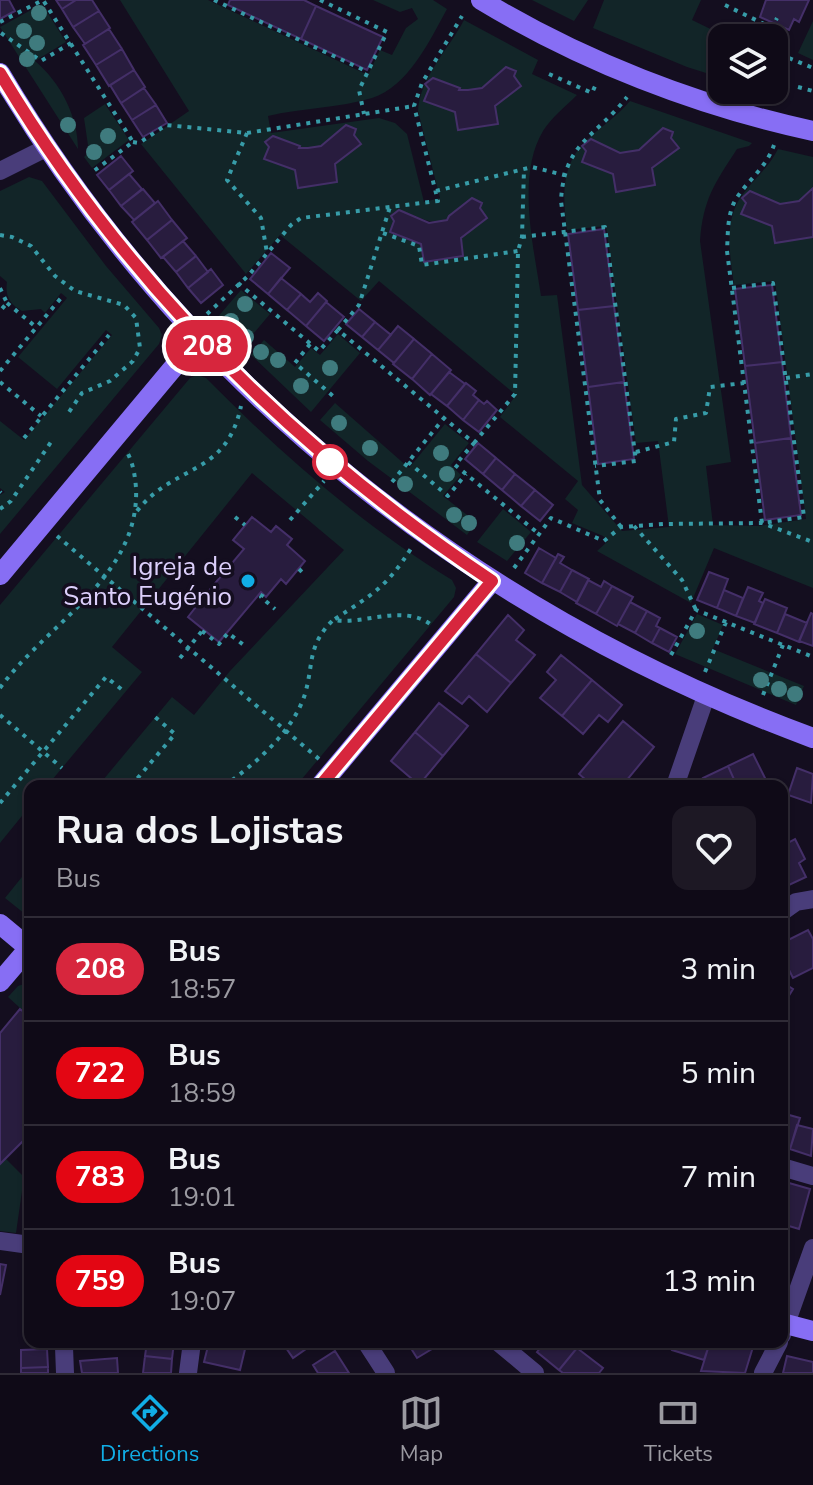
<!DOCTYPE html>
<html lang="en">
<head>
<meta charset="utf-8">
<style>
  body { margin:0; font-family:"Nunito Sans",sans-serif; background:#1d1824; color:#f1f3f6; height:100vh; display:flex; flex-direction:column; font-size:30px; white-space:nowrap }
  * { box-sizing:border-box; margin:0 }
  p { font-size:26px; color:#9b9aa1 }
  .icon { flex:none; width:44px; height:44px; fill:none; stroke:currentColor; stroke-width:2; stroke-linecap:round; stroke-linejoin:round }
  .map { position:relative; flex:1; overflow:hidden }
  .sheet { position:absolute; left:24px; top:780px; width:764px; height:568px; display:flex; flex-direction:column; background:#0f0a17; border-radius:16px; box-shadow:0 2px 6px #0004,0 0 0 2px #2f2b36 }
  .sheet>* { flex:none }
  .badge { padding:0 16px; border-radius:26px; font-size:28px; line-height:52px }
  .tools { position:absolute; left:708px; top:24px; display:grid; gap:16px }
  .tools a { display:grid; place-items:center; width:80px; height:80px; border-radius:16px; background:#0f0a17; box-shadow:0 2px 6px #0004,0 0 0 2px #2f2b36; font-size:40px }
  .map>.badge { position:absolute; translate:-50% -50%; box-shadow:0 0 0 4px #fff }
  .round { display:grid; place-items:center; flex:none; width:84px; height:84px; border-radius:16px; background:#1d1824 }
  .headline { display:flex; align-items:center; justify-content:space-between; height:136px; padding:0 32px }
  h1 { font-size:38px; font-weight:700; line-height:60px }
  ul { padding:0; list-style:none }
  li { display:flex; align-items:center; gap:24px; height:104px; padding:0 32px; border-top:2px solid #2f2b36 }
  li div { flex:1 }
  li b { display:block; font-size:30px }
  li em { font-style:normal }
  li .badge { min-width:88px; font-weight:700; text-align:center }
  .tab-bar { display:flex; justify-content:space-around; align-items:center; height:112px; border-top:2px solid #2f2b36; background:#0f0a17; font-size:22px; color:#9b9aa1 }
  .tab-bar a { display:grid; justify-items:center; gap:4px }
  .tab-bar .active { color:#11ade5 }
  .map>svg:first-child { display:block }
  .green { fill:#122528; fill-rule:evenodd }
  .building { fill:#281c3e; stroke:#442f68; stroke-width:2 }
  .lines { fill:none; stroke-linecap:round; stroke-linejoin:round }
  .path { stroke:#379ca8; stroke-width:4; stroke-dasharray:4 6; stroke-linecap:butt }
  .street { stroke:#493d7a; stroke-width:18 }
  .secondary { stroke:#876ef4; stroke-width:20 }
  .tree { fill:#3f7b7e }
  .line-casing { stroke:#fff; stroke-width:18 }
  .line { stroke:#d7263d; stroke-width:12 }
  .stop-dot { fill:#fff; stroke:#d7263d; stroke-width:4 }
  .poi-dot { fill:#11ade5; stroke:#140e1f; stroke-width:3 }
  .labels { text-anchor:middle; stroke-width:7; stroke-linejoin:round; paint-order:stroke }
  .poi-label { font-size:26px; fill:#dccffb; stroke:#140e1f; text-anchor:end }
</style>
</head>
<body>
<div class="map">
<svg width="813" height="1373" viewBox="0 0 813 1373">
  <rect width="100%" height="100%" fill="#140e1f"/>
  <path class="green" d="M 120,0 L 208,0 L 368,75 L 380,50 L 392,55 L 406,28 L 418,19 L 412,8 L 400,12 L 373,0 L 433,0 L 447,9 C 430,40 408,87 372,98 C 339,108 301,108 268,116 L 271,133 L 379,118 L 395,123 L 407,134 L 424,202 L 440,198 L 418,111 C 420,77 449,49 464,20 L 538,60 L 532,74 L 577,95 C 566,106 551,118 543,131 C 516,176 534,248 541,296 L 557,295 L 582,485 L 622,531 L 669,527 L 658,441 L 636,443 L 606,226 L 567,230 C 562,194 561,161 591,136 C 605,124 618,115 630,101 L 752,143 L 749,146 L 737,149 C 715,183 703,199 700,241 L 731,462 L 706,466 L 713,525 L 758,526 L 806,519 L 775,281 L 734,285 C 730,256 723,219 743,194 C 755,178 769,167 778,149 L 813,157 L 813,188 L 799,201 L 780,204 L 750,191 L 742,198 L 746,203 L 742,213 L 772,226 L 775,243 L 813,237 L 813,588 L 714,548 L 691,603 L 597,551 L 608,541 L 603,536 L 572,523 L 578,510 L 565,499 L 578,481 L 500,417 L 516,395 L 379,281 L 361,301 L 280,235 L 246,274 L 141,144 L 189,111 ZM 506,67 L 515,70 L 514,76 L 521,86 L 495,106 L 497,124 L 459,130 L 455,112 L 425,101 L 429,89 L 425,84 L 433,78 L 463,91 L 482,88 ZM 346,125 L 355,129 L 354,135 L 361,144 L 335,164 L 337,182 L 299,188 L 295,170 L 265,159 L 269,147 L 265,142 L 273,136 L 303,149 L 321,146 ZM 663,128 L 673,132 L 671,138 L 678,147 L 652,168 L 654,185 L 616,192 L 613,174 L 582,162 L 586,151 L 582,146 L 591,139 L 620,153 L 639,150 ZM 472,199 L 482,203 L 480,208 L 487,218 L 461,238 L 463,256 L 424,262 L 421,244 L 390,232 L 394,221 L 391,216 L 399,210 C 440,225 436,230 472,199 Z
    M 532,0 L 588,0 L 574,21 Z
    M 604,0 L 701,0 L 692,20 L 729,38 L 722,38 L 722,78 L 687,67 L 593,28 Z
    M 42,4 L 66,42 L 35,61 C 60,82 78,116 78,149 L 0,27 Z
    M 813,21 L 813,60 L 798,53 Z
    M 105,104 L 129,140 L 92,168 L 84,157 L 89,152 L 84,118 Z
    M 29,177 L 42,181 L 106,266 L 159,328 L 162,335 L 159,344 L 0,534 L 0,495 L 5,492 L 0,488 L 0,421 L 24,440 L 112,335 L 106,330 L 57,389 L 18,357 L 67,298 L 61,293 L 45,313 L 41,309 L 22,311 C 9,304 5,295 7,282 L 0,276 L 0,191 Z
    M 241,290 L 270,314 L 243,346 L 216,319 Z
    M 338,334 L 360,353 L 311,412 L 251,355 L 264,340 L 295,367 L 311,348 L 320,355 Z
    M 197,375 L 206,378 C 280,453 362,525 452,580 L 456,588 L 454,597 L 296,786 L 98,786 L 172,697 L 194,715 L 230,671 L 344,550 L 252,473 L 112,647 L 142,672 L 47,786 L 30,786 L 30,806 L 0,843 L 0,605 L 190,378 Z
    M 335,403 L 409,468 L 445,424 L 469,443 L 451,465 L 461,475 L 443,496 L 476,522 L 467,535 L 368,461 L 320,420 Z
    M 503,509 L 531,532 L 507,561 L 477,542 Z
    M 697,614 L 723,625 L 713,649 L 804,686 L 796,705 L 675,654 Z
    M 30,867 L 30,918 L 5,898 Z
    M 30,982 L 30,1017 L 8,997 L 18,986 Z
    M 5,1158 L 24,1177 L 16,1233 L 0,1231 L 0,1164 Z"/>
  <path class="building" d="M 0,0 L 9,0 L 15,11 L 0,19 Z
    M 56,0 L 76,0 L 62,9 Z
    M 76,0 L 92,0 L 99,11 L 73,27 L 62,9 Z
    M 230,0 L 304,0 L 316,6 L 301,39 L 228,5 Z
    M 766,0 L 809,0 L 799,22 L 794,19 L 789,30 L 760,17 Z
    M 316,6 L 383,37 L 367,70 L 301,39 Z
    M 99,11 L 110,28 L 85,44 L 73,27 Z
    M 109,29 L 122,49 L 96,65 L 83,45 Z
    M 122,49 L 134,70 L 109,86 L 96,65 Z
    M 506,67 L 516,71 L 514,76 L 521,86 L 495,106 L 498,124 L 458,130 L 455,112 L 424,101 L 429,89 L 425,84 L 433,78 L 460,88 L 459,90 L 468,90 L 482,88 Z
    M 134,70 L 145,87 L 121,103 L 110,85 Z
    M 144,88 L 156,105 L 132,120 L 121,103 Z
    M 156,105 L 167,123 L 143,137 L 132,120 Z
    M 346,125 L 356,129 L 354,135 L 361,144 L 335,164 L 337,182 L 298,188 L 295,170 L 264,159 L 269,147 L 265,142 L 273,136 L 300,146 L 299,148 L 308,148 L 321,146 Z
    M 663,128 L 673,132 L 671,138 L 679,148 L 652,168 L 655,185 L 616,192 L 613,174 L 582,162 L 586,151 L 582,146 L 591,139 L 620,153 L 626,152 L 639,150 Z
    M 121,156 L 133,171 L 109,190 L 97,175 Z
    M 129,174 L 142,189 L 121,206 L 109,190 Z
    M 813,188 L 813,237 L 775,243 L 772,226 L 741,214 L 746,203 L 742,198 L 750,191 L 780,204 L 799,201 Z
    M 143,189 L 155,203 L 134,220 L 121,206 Z
    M 472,198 L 482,203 L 480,208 L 487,218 L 461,238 L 463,256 L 424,262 L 421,244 L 390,232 L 394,221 L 391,216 L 399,210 L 429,223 L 447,220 L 449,216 Z
    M 158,201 L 172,220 L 147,240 L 132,222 Z
    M 172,220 L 187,238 L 161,258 L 147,240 Z
    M 604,229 L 614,306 L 578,310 L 568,234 Z
    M 183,241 L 196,256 L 176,272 L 163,257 Z
    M 271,253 L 290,268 L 268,294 L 250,279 Z
    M 196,256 L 208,272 L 188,288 L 176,272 Z
    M 211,269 L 223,285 L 201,303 L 188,288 Z
    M 281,278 L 301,294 L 287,310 L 268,294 Z
    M 772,285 L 782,362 L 745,366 L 735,289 Z
    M 318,293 L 327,301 L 306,326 L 287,310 L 301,294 L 310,302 Z
    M 326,302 L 344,317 L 324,341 L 306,326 Z
    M 614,306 L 624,382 L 588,387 L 578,310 Z
    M 359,309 L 375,322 L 362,337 L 346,324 Z
    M 375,322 L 391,335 L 378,350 L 362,337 Z
    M 398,326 L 414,339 L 394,363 L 378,350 Z
    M 414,339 L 432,354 L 412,379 L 393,364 Z
    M 432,354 L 451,370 L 430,395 L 412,379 Z
    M 782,362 L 791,438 L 755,443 L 745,366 Z
    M 449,372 L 465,384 L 447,406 L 431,394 Z
    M 624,382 L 634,459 L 598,464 L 588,387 Z
    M 466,383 L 476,391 L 473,395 L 479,400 L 463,420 L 447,406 Z
    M 479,400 L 484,404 L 487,401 L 497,410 L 479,432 L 463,420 Z
    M 791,438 L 801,515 L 765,520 L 755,443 Z
    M 478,443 L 496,458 L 483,474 L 465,459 Z
    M 496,458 L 515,474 L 502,490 L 483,474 Z
    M 515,474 L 535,490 L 521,506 L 502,490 Z
    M 535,490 L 553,505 L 540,521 L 521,506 Z
    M 252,517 L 271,532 L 276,526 L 292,539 L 287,545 L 305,561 L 286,584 L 281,579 L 266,597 L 261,592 L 219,642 L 188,617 L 195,608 L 186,602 L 193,594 L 201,600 L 244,549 L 233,540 Z
    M 539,548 L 556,558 L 542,583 L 525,573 Z
    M 558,554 L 564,557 L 560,563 L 572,570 L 560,592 L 542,583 Z
    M 572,570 L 589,579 L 577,602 L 560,592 Z
    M 709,572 L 728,579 L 717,608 L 697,600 Z
    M 588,580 L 601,587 L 604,581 L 612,586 L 596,614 L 576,603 Z
    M 612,586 L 633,597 L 617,626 L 596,614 Z
    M 748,587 L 763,593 L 759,601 L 763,603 L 755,623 L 736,616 Z
    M 724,590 L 743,598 L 736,616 L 717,608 Z
    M 765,599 L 787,608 L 777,633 L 754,624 Z
    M 630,602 L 647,611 L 635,633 L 618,624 Z
    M 647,611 L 660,618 L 656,626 L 660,628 L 652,643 L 635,633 Z
    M 811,613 L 813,614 L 813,646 L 799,641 Z
    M 785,614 L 807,623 L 799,642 L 777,633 Z
    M 508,615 L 524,630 L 516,640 L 535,655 L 511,683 L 476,654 Z
    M 660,628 L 677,637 L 669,652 L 652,643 Z
    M 476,654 L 511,683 L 487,712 L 469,696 L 462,704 L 445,691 Z
    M 561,655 L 592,680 L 562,716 L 540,698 L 556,680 L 547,672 Z
    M 592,680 L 622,705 L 608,722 L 599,715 L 583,734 L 562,716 Z
    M 439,703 L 468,726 L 443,756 L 415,732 Z
    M 623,721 L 654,747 L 622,786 L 593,786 L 579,774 Z
    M 415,732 L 443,756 L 419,785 L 391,761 Z
    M 753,754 L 769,786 L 737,786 L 728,766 Z
    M 728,766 L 737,786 L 707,786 L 703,778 Z
    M 797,768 L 813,774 L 811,803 L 788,795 Z
    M 795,839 L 805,859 L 799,863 L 806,877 L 789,885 L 782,872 L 782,846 Z
    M 782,872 L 789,885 L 782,889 Z
    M 808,930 L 813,939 L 813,968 L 793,978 L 782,956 L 782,951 L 788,940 Z
    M 782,982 L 793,989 L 782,1007 Z
    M 20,1009 L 30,1017 L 30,1134 L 0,1164 L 0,1033 Z
    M 782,1113 L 800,1118 L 790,1149 L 782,1147 Z
    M 797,1125 L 813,1129 L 811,1156 L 790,1149 Z
    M 782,1181 L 810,1189 L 799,1229 L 782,1224 Z
    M 0,1264 L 6,1265 L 0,1295 Z
    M 147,1342 L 174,1342 L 172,1359 L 145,1356 Z
    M 209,1342 L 232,1342 L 246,1345 L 240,1370 L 204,1362 Z
    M 288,1342 L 316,1342 L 293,1358 L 284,1345 Z
    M 407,1342 L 439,1342 L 440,1344 L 417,1358 Z
    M 545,1342 L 571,1342 L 577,1348 L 559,1370 L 537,1352 Z
    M 674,1342 L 710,1342 L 704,1360 L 672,1350 Z
    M 710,1342 L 737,1342 L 753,1347 L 745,1373 L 701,1371 Z
    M 577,1348 L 603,1368 L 599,1373 L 563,1373 L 559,1370 Z
    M 47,1349 L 48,1367 L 21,1368 L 21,1350 Z
    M 335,1351 L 349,1373 L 318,1373 L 313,1365 Z
    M 145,1356 L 172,1359 L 171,1373 L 143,1373 Z
    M 787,1356 L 813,1362 L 813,1373 L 783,1373 Z
    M 117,1358 L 118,1373 L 82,1373 L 80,1361 Z
    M 48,1367 L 48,1373 L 21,1373 L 21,1368 Z"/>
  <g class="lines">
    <path class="path" d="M 214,0 L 368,72
      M 320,0 L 387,32 L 359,90 L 364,114
      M 725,5 L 764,24 L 766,20
      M 0,22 L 43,0 L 133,142 L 91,173
      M 1,33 L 41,61 L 71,43
      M 767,38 L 777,18
      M 789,58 L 813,68
      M 549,74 L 592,93 L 596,84
      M 798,87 L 813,91
      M 247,133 L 227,180 L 261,218 L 267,253
      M 133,142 L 139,143 L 166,125 L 247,133 L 414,106
      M 436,191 L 532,167 L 564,175
      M 383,233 L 419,246 L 422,265 L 518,251
      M 0,235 L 12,237 L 31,246 L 55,276 L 75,291 L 124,305 L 136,318 L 140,348 L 133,361 L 110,381 L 82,393 L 69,412
      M 522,237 L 605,227 L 636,461 L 595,466
      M 238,283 L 319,351 L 338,330 L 474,443 L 455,465 L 539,534
      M 0,288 L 7,303 L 0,311
      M 732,288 L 773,283 L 804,517 L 762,523 L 727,251 C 728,234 727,214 736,199 C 748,180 766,168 774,145
      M 7,303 L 36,327
      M 207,314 L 248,276 L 291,225 L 301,218 L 438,201 L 414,106 L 422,83 L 462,16
      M 338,330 L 359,305 L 390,207
      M 310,344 L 295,363 L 333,396
      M 0,371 L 61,298
      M 786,378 L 813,374
      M 0,382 L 41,416
      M 24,438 L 109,335
      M 474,443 L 515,394 L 518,251 L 522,237 L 524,169
      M 636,452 L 674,442 L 676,419 L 706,413 L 710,387 L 744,383
      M 408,462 L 448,496 L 466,474
      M 392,482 L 444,418
      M 0,492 L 1,493
      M 0,509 L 11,501 L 51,442
      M 137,511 C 175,463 226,477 241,406
      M 235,517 L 245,525
      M 290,520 L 324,481
      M 634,526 L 682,580 L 696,610
      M 621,527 L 600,500 L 561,201 C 564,142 595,138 627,97
      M 57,536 L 319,759
      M 514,568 L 551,518 L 604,541 L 621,527 L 663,524 L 762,523 L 813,542
      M 299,569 L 304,574
      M 263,594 L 261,597 L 275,609
      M 335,619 C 373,594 387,587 412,547
      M 202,631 L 219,644 L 228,633 L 245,646
      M 671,655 L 696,610 L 813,657
      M 180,658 L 202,631
      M 705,672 L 726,622
      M 0,688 C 46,624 140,577 136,488 C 135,475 133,463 127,452
      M 763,695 L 783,645
      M 0,715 L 62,768
      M 131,786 L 175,734 L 155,717
      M 224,786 C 255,764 293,732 305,694 C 314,663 307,646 333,620 C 364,625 402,604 430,624
      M 0,803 L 106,677 L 125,692"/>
    <path class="street" d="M 0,171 L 48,147
      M 675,786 L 706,696
      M 782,912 L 796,902 L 813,899
      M 782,1167 L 813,1176
      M 0,1241 L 30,1245
      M 782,1335 L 813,1248
      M 366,1342 L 386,1373
      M 498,1342 L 535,1373
      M 64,1347 L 65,1373
      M 188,1373 L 192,1342
      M 763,1373 L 779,1342"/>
    <path class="secondary" d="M 481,0 C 582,61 697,106 813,131
      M 0,73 C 186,386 473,613 813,738
      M 0,575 L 199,337
      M 320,786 L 492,581
      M 0,924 L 30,949
      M 0,982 L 29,948
      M 782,1323 L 813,1331"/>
  </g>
  <g class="tree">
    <circle cx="39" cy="13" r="8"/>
    <circle cx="24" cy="31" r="8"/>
    <circle cx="37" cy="43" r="8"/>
    <circle cx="27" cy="59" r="8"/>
    <circle cx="68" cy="125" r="8"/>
    <circle cx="108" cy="136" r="8"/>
    <circle cx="94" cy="152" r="8"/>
    <circle cx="245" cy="304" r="8"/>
    <circle cx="231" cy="321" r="8"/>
    <circle cx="246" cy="337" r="8"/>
    <circle cx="261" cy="352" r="8"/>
    <circle cx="278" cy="360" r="8"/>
    <circle cx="330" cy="368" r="8"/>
    <circle cx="301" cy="386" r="8"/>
    <circle cx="339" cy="423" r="8"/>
    <circle cx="370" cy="448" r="8"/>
    <circle cx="441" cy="453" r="8"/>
    <circle cx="447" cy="474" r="8"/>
    <circle cx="405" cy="484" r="8"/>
    <circle cx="454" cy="515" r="8"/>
    <circle cx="469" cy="523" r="8"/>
    <circle cx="517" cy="543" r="8"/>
    <circle cx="697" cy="631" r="8"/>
    <circle cx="761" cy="680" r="8"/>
    <circle cx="779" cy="689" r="8"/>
    <circle cx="795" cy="694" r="8"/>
  </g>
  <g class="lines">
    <defs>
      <path id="line" d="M 0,73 C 123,279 292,448 492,581 L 320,786"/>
    </defs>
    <use href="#line" class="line-casing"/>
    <use href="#line" class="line"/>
  </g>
  <circle class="stop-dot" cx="330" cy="462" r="16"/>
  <circle class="poi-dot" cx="248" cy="581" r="8"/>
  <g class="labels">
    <g class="poi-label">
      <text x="232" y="575">Igreja de<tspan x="232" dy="30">Santo Eugénio</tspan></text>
    </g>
  </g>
</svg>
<div class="tools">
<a><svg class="icon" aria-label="layers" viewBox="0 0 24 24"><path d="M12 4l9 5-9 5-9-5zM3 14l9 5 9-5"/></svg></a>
</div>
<b class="badge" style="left:207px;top:346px;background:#d7263d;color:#fff">208</b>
<section class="sheet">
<div class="headline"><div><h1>Rua dos Lojistas</h1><p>Bus</p></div><a class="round"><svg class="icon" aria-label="heart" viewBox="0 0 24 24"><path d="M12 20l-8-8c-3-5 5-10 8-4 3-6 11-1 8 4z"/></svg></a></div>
<ul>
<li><span class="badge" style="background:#d7263d;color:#fff">208</span><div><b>Bus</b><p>18:57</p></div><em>3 min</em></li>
<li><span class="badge" style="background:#e30613;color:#fff">722</span><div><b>Bus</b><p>18:59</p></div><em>5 min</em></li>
<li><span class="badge" style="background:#e30613;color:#fff">783</span><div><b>Bus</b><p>19:01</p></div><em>7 min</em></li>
<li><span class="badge" style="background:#e30613;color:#fff">759</span><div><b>Bus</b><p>19:07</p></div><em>13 min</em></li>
</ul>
</section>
</div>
<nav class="tab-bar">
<a class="active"><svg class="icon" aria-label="directions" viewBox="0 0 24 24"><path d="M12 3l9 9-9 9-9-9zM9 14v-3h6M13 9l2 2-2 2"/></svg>Directions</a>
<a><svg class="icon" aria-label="map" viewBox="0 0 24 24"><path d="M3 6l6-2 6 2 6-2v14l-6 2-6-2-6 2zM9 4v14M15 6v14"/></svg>Map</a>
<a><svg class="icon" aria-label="tickets" viewBox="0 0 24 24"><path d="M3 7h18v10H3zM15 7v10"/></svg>Tickets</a>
</nav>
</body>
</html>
